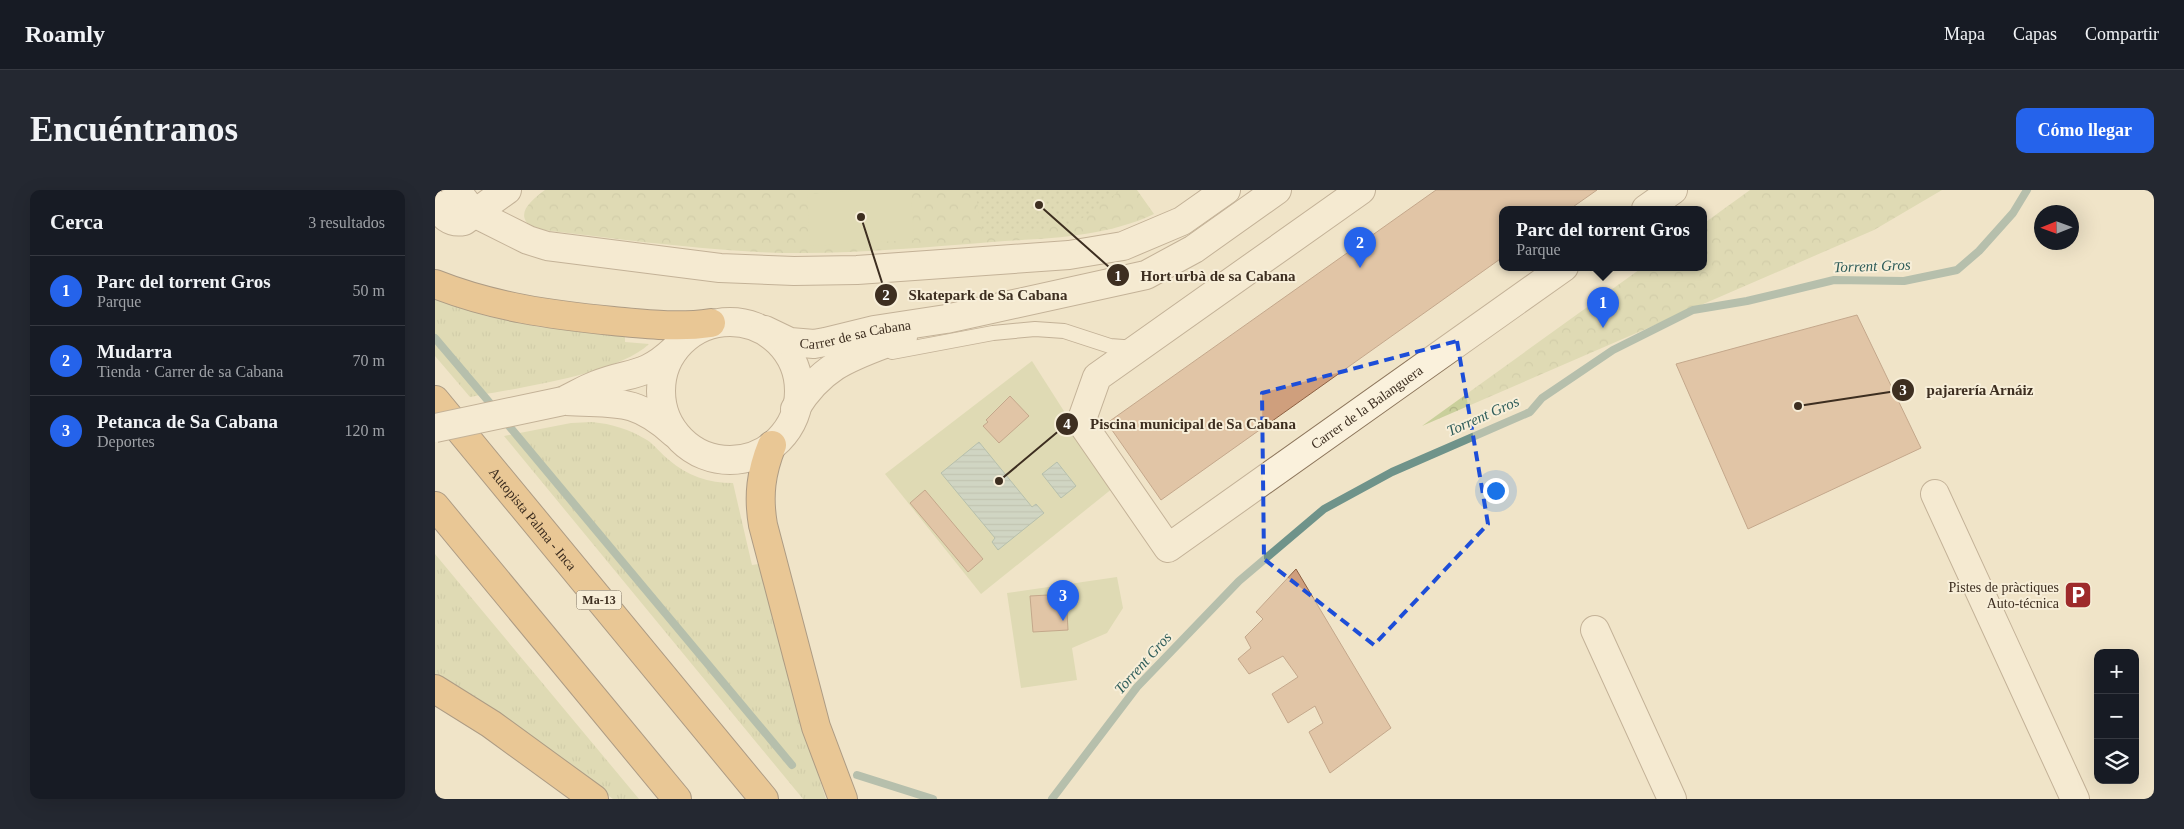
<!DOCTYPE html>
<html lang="es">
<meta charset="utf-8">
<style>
:root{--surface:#171b24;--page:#242831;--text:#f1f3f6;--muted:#9ea1a6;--line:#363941;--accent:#2563eb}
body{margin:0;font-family:Georgia,serif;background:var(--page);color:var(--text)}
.controls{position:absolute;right:15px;bottom:15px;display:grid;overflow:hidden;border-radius:10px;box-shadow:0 5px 20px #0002}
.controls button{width:45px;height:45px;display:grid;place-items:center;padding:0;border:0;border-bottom:1px solid var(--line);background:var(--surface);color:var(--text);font:25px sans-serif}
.compass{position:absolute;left:1599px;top:15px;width:45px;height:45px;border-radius:50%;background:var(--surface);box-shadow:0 5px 20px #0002;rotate:269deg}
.you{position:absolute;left:1060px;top:300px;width:18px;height:18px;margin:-12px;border:4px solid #fff;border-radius:50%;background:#1a73e8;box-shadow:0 0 0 8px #1a73e833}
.badge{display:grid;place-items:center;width:32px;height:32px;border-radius:50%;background:var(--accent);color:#fff;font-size:16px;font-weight:700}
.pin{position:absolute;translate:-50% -41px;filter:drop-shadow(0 1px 2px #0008)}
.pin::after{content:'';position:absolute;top:26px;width:18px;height:15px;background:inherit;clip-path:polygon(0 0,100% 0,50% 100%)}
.popup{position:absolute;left:1064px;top:16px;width:208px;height:65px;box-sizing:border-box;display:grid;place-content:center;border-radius:10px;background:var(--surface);filter:drop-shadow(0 1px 4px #0005);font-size:16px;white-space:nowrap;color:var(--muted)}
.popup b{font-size:19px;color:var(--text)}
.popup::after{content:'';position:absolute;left:50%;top:100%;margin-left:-10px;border:10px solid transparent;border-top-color:var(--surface)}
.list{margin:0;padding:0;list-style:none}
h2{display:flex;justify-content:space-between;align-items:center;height:65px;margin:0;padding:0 20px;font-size:21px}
h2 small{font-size:16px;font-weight:400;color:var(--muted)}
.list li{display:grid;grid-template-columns:32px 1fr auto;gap:15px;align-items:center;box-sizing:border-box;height:70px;padding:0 20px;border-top:1px solid var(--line)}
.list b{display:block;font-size:19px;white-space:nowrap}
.list p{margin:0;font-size:16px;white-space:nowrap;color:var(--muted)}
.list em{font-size:16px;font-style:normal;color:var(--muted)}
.icon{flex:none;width:28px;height:28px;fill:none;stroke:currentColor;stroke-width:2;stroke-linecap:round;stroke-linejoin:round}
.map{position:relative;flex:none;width:1719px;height:609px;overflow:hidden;border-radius:10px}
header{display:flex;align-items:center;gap:30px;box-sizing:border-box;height:70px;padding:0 25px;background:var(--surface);border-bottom:1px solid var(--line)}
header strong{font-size:24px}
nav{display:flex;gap:28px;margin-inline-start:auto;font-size:18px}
.intro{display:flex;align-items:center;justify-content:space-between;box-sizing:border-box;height:120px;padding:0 30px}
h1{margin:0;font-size:35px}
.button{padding:12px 22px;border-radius:10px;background:var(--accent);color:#fff;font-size:18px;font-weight:700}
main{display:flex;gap:30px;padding:0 30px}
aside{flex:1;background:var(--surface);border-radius:10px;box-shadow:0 5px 20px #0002}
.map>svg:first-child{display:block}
</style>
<header>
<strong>Roamly</strong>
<nav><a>Mapa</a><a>Capas</a><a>Compartir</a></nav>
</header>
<div class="intro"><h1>Encuéntranos</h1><a class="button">Cómo llegar</a></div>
<main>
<aside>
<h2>Cerca<small>3 resultados</small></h2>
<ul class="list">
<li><span class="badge">1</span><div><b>Parc del torrent Gros</b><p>Parque</p></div><em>50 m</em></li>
<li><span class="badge">2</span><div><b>Mudarra</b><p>Tienda · Carrer de sa Cabana</p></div><em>70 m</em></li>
<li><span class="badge">3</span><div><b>Petanca de Sa Cabana</b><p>Deportes</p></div><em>120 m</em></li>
</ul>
</aside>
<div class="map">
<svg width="1719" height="609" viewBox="0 0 1719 609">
<defs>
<pattern id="grass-tufts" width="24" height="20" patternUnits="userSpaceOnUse" patternTransform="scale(1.25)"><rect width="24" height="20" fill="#c9cf9b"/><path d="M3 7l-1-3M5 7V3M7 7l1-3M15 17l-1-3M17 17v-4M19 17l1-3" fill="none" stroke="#aeb285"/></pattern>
<pattern id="park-crowns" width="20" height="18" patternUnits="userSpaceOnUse" patternTransform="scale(1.25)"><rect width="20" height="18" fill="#c9cf9b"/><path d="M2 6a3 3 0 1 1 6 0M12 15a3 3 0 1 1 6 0" fill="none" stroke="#aeb285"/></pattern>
<pattern id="garden-dots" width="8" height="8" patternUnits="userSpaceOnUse" patternTransform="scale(1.25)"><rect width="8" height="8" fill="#c9cf9b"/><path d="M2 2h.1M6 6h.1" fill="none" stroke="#aeb285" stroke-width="1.8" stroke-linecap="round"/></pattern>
<pattern id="water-rules" width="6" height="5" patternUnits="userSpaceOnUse" patternTransform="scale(1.25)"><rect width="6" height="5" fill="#a9c4bc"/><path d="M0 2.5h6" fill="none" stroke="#8ba098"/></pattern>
</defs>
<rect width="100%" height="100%" fill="#f0e4c8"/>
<g fill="url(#grass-tufts)">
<path d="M 0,109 L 51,126 L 104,137 L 190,146 L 190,152 L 214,154 C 181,185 81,198 35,207 L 0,166 Z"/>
<path d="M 157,232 C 177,234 194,239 212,250 C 220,255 226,264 234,270 C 252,286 274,293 298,293 L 317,375 L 324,374 L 362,519 L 391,609 L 368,609 L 69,246 L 136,233 Z"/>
<polygon points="0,364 204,609 178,609 127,570 0,484"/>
</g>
<g fill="url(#park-crowns)">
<path d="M 110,0 L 702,0 L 719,24 C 668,48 612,48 557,52 C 479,58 401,66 323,62 C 249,58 175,48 101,39 C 76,27 96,10 110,0 Z"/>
<polygon points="1315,0 1507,0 1439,40 987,236 1208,77 1268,77 1268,34"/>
</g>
<polygon fill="url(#garden-dots)" points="540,0 686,0 631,40 623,30 607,41 548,46"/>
<g fill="#c9cf9b">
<polygon points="435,0 476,0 479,50 375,56 372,4"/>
<polygon points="597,171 678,298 546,404 450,284"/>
<polygon points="682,387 688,418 672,443 637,458 642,490 586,498 572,403"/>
</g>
<g fill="url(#water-rules)" stroke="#6f938a">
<polygon points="544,252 597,317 601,314 609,323 563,360 557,352 560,348 506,283"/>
<polygon points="622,272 641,296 626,308 607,284"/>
</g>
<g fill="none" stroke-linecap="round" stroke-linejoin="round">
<g stroke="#6f938a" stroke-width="8">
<polyline points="0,148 60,219"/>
<polyline points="69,230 357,575"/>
<polyline points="422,585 498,609"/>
<polyline points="617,609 702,497 804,391 889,319 957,282 1095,222 1107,208 1178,160 1258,120 1312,111 1399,90 1469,91 1522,80 1544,61 1578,23 1592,0"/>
</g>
</g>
<g fill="#cf9f7d" stroke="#8d5f41">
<polygon points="1001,0 1162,0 1135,19 1068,19 1068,67 726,310 672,233"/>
<polygon points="1422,125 1486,258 1313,339 1241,174"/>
<polygon points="575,206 594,226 564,253 548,236 553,232 551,230"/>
<polygon points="490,300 548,369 533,382 475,313"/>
<polygon points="861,379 956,538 895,583 874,542 888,533 880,516 853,533 837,504 863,487 848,466 814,484 803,469 816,458 810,447 828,429 821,422"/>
<polygon points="631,404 633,440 598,442 595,406"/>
</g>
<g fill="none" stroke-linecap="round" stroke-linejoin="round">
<g stroke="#8d765c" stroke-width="16">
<polyline id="service" points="457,162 558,143 600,139 629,141 675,156 701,158"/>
</g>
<g stroke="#8d765c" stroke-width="30">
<g id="minor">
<polyline points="21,0 39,23 93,50 112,56 285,78 359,81 422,80 634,65 688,56 747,31 791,0"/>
<path id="s1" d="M 926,0 L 662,187 L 646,232 L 733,358 L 1129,77"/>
<path d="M 0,14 C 8,25 14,34 29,31 L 72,0"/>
<polyline points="1211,19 1238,0"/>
<circle cx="295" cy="201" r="69"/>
<path id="s2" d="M 330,140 L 355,152 L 379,154 L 390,152 L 439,140 L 511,129 L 711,85 L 759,59 L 842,0"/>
<path d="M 128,211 C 139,206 150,199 161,195 C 195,181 208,189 239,160"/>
<path d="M 131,211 C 181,214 199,207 239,243"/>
<path d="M 360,219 C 389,172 419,166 468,147"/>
<polyline points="1500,304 1640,609"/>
<polyline points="1160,440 1237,609"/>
</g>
</g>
<g stroke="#5b4430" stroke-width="30">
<g id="motorway">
<path d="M 0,94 C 58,117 117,125 178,131 C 211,134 243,138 276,133"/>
<path id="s3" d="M 0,210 L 329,609"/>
<path d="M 337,255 C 326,282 323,306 328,335 L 381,537 L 408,609"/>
<polyline points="0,316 242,609"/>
<polyline points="0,499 56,534 159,609"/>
</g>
</g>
<use href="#service" stroke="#faf1dc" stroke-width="14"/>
<use href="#minor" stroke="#faf1dc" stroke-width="28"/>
<use href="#motorway" stroke="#e0a458" stroke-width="28"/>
<g stroke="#8d765c" stroke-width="30" stroke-linecap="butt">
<polyline id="minor-bridge" points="0,238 128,211"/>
</g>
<use href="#minor-bridge" stroke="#faf1dc" stroke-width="28"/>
</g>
<path d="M0 0H1719V609H0ZM 1022,151 L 1053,334 L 939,455 L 829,369 L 827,203 Z" fill="#f0e4c8" fill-opacity=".55" fill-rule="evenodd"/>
<path fill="none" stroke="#1d4ed8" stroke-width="4" stroke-dasharray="10 6" stroke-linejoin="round" d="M 1022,151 L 1053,334 L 939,455 L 829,369 L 827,203 Z"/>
<defs>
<g id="parking-square" transform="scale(1.4375)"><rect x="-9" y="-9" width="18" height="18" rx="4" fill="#9e2a2b" stroke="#f7eed8"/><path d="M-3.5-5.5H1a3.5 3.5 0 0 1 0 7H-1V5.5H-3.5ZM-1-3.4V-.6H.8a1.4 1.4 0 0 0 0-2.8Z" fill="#fff"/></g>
</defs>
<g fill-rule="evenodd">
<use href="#parking-square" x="1643" y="405"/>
</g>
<g text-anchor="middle" stroke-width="4" stroke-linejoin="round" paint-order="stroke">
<rect fill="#f7eed8" stroke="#756857" stroke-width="1" x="141.5" y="400.5" width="45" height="19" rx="4"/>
<g font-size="12" font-weight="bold" fill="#3d2e20">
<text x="164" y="414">Ma-13</text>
</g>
<g font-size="14" fill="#3d2e20" stroke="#f7eed8">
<text dy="5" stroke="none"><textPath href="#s2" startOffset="94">Carrer de sa Cabana</textPath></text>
<text dy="5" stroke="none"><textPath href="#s1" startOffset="768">Carrer de la Balanguera</textPath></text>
<text dy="5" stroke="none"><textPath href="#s3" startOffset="154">Autopista Palma - Inca</textPath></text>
</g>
<g font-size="14" fill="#3d2e20" stroke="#f7eed8" text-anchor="end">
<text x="1624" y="402">Pistes de pràctiques<tspan x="1624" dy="16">Auto-técnica</tspan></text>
</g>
<g font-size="15" font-style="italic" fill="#2f5d5a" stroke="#f7eed8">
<text transform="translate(1437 76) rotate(-2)" y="5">Torrent Gros</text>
<text transform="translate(1048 226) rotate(-24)" y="5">Torrent Gros</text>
<text transform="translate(708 473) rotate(-48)" y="5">Torrent Gros</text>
</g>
</g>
<path fill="none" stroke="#3d2e20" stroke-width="2" d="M604 15L683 85M426 27L451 105M1363 216L1468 200M564 291L632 234"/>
<g fill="#3d2e20" stroke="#f7eed8" stroke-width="2">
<circle cx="604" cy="15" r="5"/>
<circle cx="426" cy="27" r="5"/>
<circle cx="1363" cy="216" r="5"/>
<circle cx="564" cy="291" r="5"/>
<circle cx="683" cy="85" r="12"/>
<circle cx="451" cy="105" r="12"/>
<circle cx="1468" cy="200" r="12"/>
<circle cx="632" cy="234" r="12"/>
</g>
<g font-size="15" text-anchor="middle" font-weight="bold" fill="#fff">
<text x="683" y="91">1</text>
<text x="451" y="110">2</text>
<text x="1468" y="205">3</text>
<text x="632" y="239">4</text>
</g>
<g font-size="15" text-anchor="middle" font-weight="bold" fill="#3d2e20" stroke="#f7eed8" stroke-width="4" stroke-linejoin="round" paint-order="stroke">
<text x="783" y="91">Hort urbà de sa Cabana</text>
<text x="553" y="110">Skatepark de Sa Cabana</text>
<text x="1545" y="205">pajarería Arnáiz</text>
<text x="758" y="239">Piscina municipal de Sa Cabana</text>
</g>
</svg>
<div class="controls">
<button>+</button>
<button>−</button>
<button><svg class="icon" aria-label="layers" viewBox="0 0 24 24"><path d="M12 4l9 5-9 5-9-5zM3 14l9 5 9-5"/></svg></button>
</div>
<svg class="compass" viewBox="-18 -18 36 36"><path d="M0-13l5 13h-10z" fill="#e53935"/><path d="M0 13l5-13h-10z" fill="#9ea1a6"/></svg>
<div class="you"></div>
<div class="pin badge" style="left:1168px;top:138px">1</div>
<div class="popup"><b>Parc del torrent Gros</b>Parque</div>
<div class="pin badge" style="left:925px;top:78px">2</div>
<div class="pin badge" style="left:628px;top:431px">3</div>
</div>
</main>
